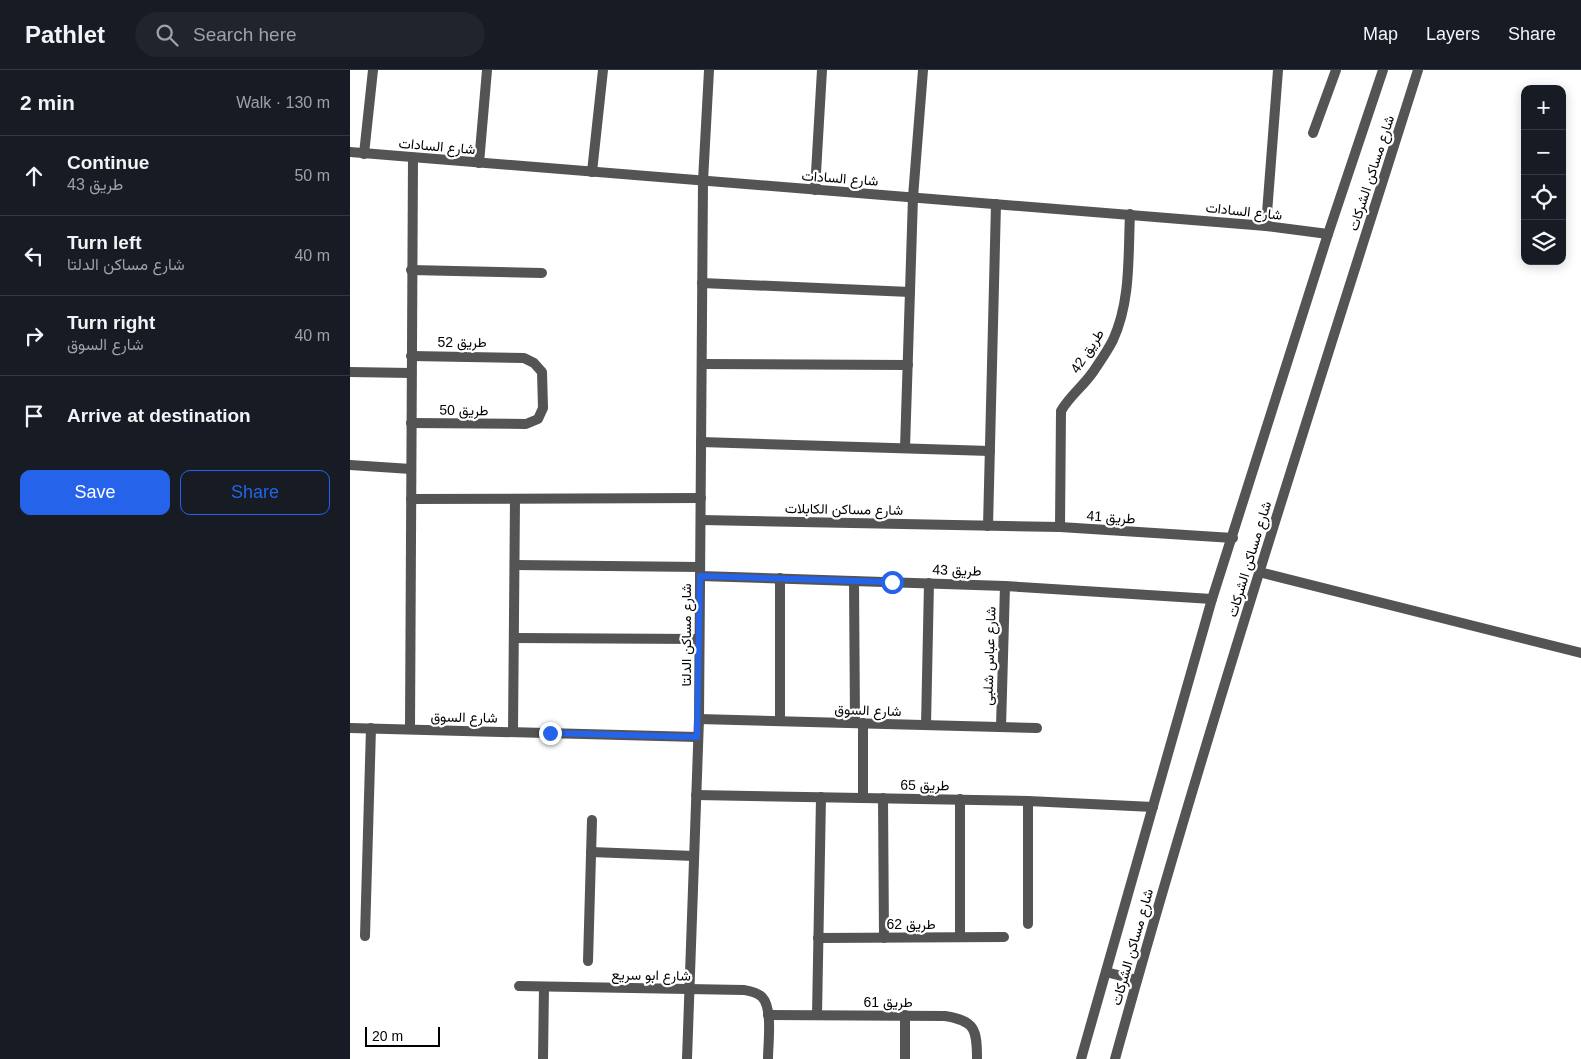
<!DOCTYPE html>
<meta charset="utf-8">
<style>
:root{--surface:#171b24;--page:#20242c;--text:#f1f3f6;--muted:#9ea1a6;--line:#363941;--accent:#2563eb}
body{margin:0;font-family:Arial,Vazirmatn,sans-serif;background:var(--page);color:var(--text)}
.controls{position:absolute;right:15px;top:15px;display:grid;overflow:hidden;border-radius:10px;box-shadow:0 2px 12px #0003}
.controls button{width:45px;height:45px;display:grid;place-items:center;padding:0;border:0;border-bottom:1px solid var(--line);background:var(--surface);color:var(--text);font:25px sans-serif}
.scale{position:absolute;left:15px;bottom:12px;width:75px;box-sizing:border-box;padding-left:5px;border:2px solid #000;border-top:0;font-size:14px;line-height:18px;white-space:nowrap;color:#000;-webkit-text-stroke:4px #fff;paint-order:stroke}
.stop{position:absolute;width:15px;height:15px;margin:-11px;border:4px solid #2563eb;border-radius:50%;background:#fff}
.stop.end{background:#2563eb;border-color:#fff;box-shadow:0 1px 5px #0008}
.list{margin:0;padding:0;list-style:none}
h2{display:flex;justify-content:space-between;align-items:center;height:65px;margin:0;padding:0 20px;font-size:21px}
h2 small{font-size:16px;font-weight:400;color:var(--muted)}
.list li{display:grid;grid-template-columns:32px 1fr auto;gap:15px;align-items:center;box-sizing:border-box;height:80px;padding:0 20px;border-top:1px solid var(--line)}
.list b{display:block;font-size:19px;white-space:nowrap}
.list p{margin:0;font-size:16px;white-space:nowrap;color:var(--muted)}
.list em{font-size:16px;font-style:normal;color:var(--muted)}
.actions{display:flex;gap:10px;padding:15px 20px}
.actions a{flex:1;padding:11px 0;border:1px solid var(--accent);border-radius:10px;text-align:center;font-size:18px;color:var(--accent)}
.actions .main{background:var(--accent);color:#fff}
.icon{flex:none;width:28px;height:28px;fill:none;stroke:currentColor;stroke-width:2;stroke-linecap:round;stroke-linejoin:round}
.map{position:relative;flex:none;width:1231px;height:989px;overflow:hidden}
header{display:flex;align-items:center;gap:30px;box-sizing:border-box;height:70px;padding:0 25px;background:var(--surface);border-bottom:1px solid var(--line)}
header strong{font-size:24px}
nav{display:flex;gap:28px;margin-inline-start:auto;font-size:18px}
.search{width:350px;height:45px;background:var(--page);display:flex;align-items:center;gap:12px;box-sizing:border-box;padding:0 18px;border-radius:28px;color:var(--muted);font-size:19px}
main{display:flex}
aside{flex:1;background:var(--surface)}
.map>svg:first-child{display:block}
</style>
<header>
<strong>Pathlet</strong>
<div class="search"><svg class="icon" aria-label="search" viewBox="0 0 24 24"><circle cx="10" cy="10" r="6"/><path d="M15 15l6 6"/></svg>Search here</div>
<nav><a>Map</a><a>Layers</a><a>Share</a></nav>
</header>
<main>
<aside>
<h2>2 min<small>Walk · 130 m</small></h2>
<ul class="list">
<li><svg class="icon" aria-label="ahead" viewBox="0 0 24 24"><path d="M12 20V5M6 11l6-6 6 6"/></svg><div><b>Continue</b><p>طريق 43</p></div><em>50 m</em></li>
<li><svg class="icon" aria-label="left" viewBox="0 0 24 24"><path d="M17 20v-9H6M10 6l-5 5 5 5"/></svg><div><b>Turn left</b><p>شارع مساكن الدلتا</p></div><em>40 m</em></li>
<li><svg class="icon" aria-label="right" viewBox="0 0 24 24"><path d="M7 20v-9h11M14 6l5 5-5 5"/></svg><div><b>Turn right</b><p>شارع السوق</p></div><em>40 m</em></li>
<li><svg class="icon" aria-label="arrive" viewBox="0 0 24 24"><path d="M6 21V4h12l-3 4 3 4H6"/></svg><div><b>Arrive at destination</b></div></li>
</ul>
<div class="actions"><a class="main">Save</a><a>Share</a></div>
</aside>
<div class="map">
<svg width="1231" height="989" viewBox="0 0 1231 989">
<rect width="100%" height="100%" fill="#fff"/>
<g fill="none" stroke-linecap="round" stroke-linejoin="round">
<g stroke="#545454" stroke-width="10">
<polyline points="963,63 986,0"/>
<polyline points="916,156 928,0"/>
<polyline points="0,395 61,399"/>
<polyline points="909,502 1231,583"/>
<polyline points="241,782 344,786"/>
<polyline points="15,866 21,658"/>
<polyline points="238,891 242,750"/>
</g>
<g stroke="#545454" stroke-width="10">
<polyline points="0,82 916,156 978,164"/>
<polyline points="14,84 23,0"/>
<polyline points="129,93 137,0"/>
<polyline points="242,102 253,0"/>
<polyline points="465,120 472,0"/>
<polyline points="61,200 192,203"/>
<polyline points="352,213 560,222"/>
<polyline points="61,286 174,288 184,293 192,302 193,338 188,349 176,354 61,353"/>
<polyline points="352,294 558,295"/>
<polyline points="0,302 61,303"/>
<polyline points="351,372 640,381"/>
<polyline points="555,378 563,127 573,0"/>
<polyline points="61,429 351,428"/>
<polyline points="351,450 710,457 883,468"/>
<polyline points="638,456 646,134"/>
<path d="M 710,457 L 711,341 C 720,325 735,315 745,299 C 751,290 758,280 763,270 C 781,231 778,186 780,144"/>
<polyline points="165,495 350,497"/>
<polyline points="350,506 655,516 862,529"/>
<polyline points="430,508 430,651"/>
<polyline points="504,511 505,653"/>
<polyline points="164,568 349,569"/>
<polyline points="349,649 687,658"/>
<polyline points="576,655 579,513"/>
<polyline points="651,657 655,516"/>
<polyline points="0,658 347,667"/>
<polyline points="60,659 63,88"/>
<polyline points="163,662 165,429"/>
<polyline points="346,725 678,731 803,737"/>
<polyline points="513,727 513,653"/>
<polyline points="533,728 534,868"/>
<polyline points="610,729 610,867"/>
<polyline points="678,731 678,854"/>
<polyline points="468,868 654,867"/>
<path d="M 169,916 L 394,920 C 400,921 407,922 412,927 C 423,938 418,973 418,989"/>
<path d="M 418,945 L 595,946 C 625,951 627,959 627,989"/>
<polyline points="467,945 471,727"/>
<polyline points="193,989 194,917"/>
<polyline points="337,989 349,649 353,111 359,0"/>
<polyline points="555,989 555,945"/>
</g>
<g stroke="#545454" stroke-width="10">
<polyline points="756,902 787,910"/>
<polyline points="731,989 862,529 978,164 1033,0"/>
<path d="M 765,989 C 857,657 964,329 1068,0"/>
</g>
</g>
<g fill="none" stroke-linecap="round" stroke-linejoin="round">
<polyline stroke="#2563eb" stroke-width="6" points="200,663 347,667 350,506 542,512"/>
</g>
<g text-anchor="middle" stroke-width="4.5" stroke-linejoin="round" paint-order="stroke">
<g font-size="14" fill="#000" stroke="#fff">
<text transform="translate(87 76) rotate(5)" y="5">شارع السادات</text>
<text transform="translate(1021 103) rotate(-72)" y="5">شارع مساكن الشركات</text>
<text transform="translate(490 108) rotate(4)" y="5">شارع السادات</text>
<text transform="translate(894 141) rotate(6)" y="5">شارع السادات</text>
<text x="112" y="277">طريق 52</text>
<text transform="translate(737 281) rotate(-57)" y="5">طريق 42</text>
<text transform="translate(114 340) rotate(1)" y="5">طريق 50</text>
<text transform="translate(494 439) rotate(1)" y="5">شارع مساكن الكابلات</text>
<text transform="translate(761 447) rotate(4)" y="5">طريق 41</text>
<text transform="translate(899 489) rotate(-73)" y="5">شارع مساكن الشركات</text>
<text transform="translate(607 500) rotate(2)" y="5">طريق 43</text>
<text transform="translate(336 565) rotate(-90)" y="5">شارع مساكن الدلتا</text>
<text transform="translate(639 586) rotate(-88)" y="5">شارع عباس شلبى</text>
<text transform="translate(518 640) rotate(2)" y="5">شارع السوق</text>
<text transform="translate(114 647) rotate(1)" y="5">شارع السوق</text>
<text transform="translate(575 715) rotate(1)" y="5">طريق 65</text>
<text x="561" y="859">طريق 62</text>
<text transform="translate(782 877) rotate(-74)" y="5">شارع مساكن الشركات</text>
<text transform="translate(301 905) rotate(1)" y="5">شارع ابو سريع</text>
<text x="538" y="937">طريق 61</text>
</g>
</g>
</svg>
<div class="controls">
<button>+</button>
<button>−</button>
<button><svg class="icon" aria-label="locate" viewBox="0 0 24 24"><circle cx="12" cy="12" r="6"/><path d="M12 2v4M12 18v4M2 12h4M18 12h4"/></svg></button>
<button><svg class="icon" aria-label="layers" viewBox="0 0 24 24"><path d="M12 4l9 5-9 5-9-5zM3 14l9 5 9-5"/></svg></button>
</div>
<div class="scale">20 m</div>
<div class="stop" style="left:542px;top:512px"></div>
<div class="stop end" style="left:200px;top:663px"></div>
</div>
</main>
